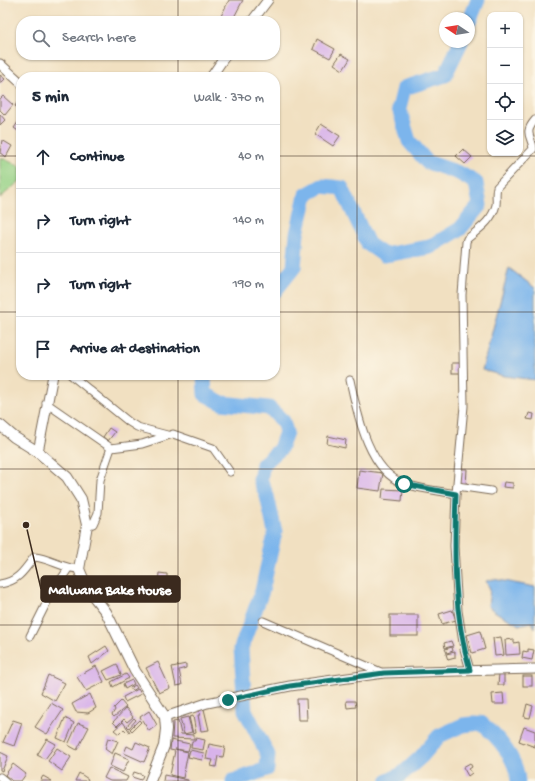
<!DOCTYPE html>
<meta charset="utf-8">
<style>
:root{--surface:#fff;--page:#f6f6f7;--text:#1f2937;--muted:#747a83;--line:#e0e1e3}
body{margin:0;font-family:"Gochi Hand",sans-serif;background:var(--page);color:var(--text)}
.controls{position:absolute;right:12px;top:12px;display:grid;overflow:hidden;border-radius:8px;box-shadow:0 1px 3px #0004}
.controls button{width:36px;height:36px;display:grid;place-items:center;padding:0;border:0;border-bottom:1px solid var(--line);background:var(--surface);color:var(--text);font:20px sans-serif}
.compass{position:absolute;left:439px;top:12px;width:36px;height:36px;border-radius:50%;background:var(--surface);box-shadow:0 1px 3px #0004;rotate:282deg}
.stop{position:absolute;width:12px;height:12px;margin:-9px;border:3px solid #0f766e;border-radius:50%;background:#fff}
.stop.end{background:#0f766e;border-color:#fff;box-shadow:0 1px 4px #0008}
.list{margin:0;padding:0;list-style:none}
h2{display:flex;justify-content:space-between;align-items:center;height:52px;margin:0;padding:0 16px;font-size:17px}
h2 small{font-size:13px;font-weight:400;color:var(--muted)}
.list li{display:grid;grid-template-columns:26px 1fr auto;gap:12px;align-items:center;box-sizing:border-box;height:64px;padding:0 16px;border-top:1px solid var(--line)}
.list b{display:block;font-size:15px;white-space:nowrap}
.list em{font-size:13px;font-style:normal;color:var(--muted)}
.icon{flex:none;width:22px;height:22px;fill:none;stroke:currentColor;stroke-width:2;stroke-linecap:round;stroke-linejoin:round}
.map{position:relative;flex:none;width:535px;height:781px;overflow:hidden}
.search{position:absolute;background:var(--surface);box-shadow:0 1px 3px #0004;left:16px;top:16px;width:264px;height:44px;display:flex;align-items:center;gap:10px;box-sizing:border-box;padding:0 14px;border-radius:16px;color:var(--muted);font-size:15px}
.panel{position:absolute;background:var(--surface);box-shadow:0 1px 3px #0004;left:16px;top:72px;width:264px;height:308px;border-radius:16px}
.map>svg:first-child{display:block}
</style>
<div class="map">
<svg width="535" height="781" viewBox="0 0 535 781">
<rect width="100%" height="100%" fill="#fcf5e5"/>
<filter id="ink" filterUnits="userSpaceOnUse"><feTurbulence type="fractalNoise" baseFrequency=".025" numOctaves="2"/><feDisplacementMap in="SourceGraphic" scale="8" xChannelSelector="R" yChannelSelector="G"/><feConvolveMatrix kernelMatrix="1 2 1 2 8 2 1 2 1" color-interpolation-filters="sRGB"/></filter>
<filter id="wash" filterUnits="userSpaceOnUse"><feTurbulence type="fractalNoise" baseFrequency=".012" numOctaves="4" result="noise"/><feDisplacementMap in="SourceGraphic" scale="16" xChannelSelector="R" yChannelSelector="G"/><feGaussianBlur stdDeviation="0.9" result="paint"/><feColorMatrix in="noise" values="0 0 0 0 0 0 0 0 0 0 0 0 0 0 0 0 0 1.4 0 .05"/><feComposite in="paint" operator="in"/></filter>
<g filter="url(#wash)">
<rect width="100%" height="100%" fill="#f1e0c1"/>
<polygon fill="#94d185" stroke="#687e52" points="0,157 21,167 21,180 0,198"/>
<g fill="#7cb5ec" stroke="#5c7085">
<polygon points="509,268 535,288 535,380 504,376 482,370"/>
<path d="M 493,579 L 535,587 L 535,628 L 532,622 L 519,625 C 511,620 493,612 488,606 L 490,589 L 486,581 Z"/>
</g>
<g fill="none" stroke-linecap="round" stroke-linejoin="round">
<g stroke="#7cb5ec" stroke-width="15">
<polyline points="469,22 478,0"/>
<polyline points="275,291 294,267 297,234 306,195 322,186 342,188 368,244 384,255 430,247 460,229 480,205 476,183 459,173 427,162 409,141 399,108 404,88 445,75 461,42"/>
<polyline points="206,375 204,377 205,394 222,403 269,408 283,421 286,432 280,449 263,464 260,480 267,496 275,532 262,591 241,648 245,710 268,755 267,769 233,781"/>
<path d="M 388,781 L 402,774 L 421,757 L 439,736 L 463,725 L 481,723 C 498,737 517,759 518,781"/>
</g>
</g>
<g id="blocks">
<g fill="#d7b1ea">
<polygon points="229,0 243,0 232,21 221,16"/>
<polygon points="317,39 335,49 330,58 313,49"/>
<polygon points="341,54 350,59 343,70 334,64"/>
<polygon points="0,75 5,79 0,84"/>
<polygon points="3,96 13,105 5,115 0,110 0,99"/>
<polygon points="21,97 21,110 15,106"/>
<polygon points="0,114 5,120 0,125"/>
<polygon points="21,118 21,133 14,128"/>
<polygon points="321,124 340,136 333,146 315,134"/>
<polygon points="2,140 12,146 6,157 0,153"/>
<polygon points="463,149 472,157 465,164 456,156"/>
<rect x="452" y="363" width="9" height="10"/>
<polygon points="529,413 534,414 533,420 527,419"/>
<polygon points="109,428 115,432 108,441 103,437"/>
<polygon points="328,436 346,440 345,448 327,444"/>
<polygon points="461,469 467,469 466,485 460,484"/>
<polygon points="359,470 383,473 380,491 357,488"/>
<polygon points="504,482 513,483 513,488 503,487"/>
<polygon points="383,489 403,490 402,501 382,499"/>
<polygon points="159,573 167,574 167,584 158,583"/>
<polygon points="452,610 456,620 442,624 439,614"/>
<rect x="390" y="615" width="28" height="21"/>
<polygon points="480,631 485,649 472,653 467,635"/>
<polygon points="501,637 504,655 495,656 493,638"/>
<polygon points="514,639 514,643 519,642 520,654 506,655 505,640"/>
<polygon points="451,641 453,646 445,648 444,643"/>
<polygon points="106,646 109,651 92,664 89,657"/>
<polygon points="452,647 453,651 447,653 445,649"/>
<polygon points="528,649 534,650 532,660 522,658 523,651 528,652"/>
<polygon points="455,652 455,658 448,660 446,654"/>
<polygon points="158,662 170,688 159,693 146,668"/>
<polygon points="117,664 121,675 108,680 103,671"/>
<polygon points="186,664 186,668 179,670 182,685 176,686 172,667"/>
<polygon points="96,666 104,682 86,691 77,677"/>
<polygon points="126,674 129,678 113,687 111,682"/>
<polygon points="499,674 504,674 504,685 498,685"/>
<polygon points="48,675 65,683 55,701 41,693"/>
<rect x="523" y="676" width="9" height="10"/>
<polygon points="132,680 134,684 125,689 123,684"/>
<polygon points="135,685 137,688 132,691 130,688"/>
<polygon points="138,689 141,694 125,702 123,697"/>
<polygon points="503,693 504,704 493,704 492,694"/>
<polygon points="90,694 96,708 88,713 76,712 72,704"/>
<polygon points="297,699 306,699 307,720 298,720"/>
<polygon points="121,701 126,707 114,717 112,715 115,710 114,708"/>
<polygon points="346,701 355,701 356,707 347,708"/>
<polygon points="51,703 63,710 47,734 35,727"/>
<polygon points="527,704 533,706 530,718 524,717"/>
<polygon points="126,708 133,717 127,722 124,719 117,726 113,722"/>
<polygon points="204,709 209,730 201,731 198,715 200,715 199,710"/>
<polygon points="149,711 157,725 149,731 140,717"/>
<polygon points="193,716 196,733 193,734 189,717"/>
<polygon points="188,717 192,732 184,734 180,719"/>
<polygon points="65,718 74,723 66,742 57,738"/>
<polygon points="134,718 136,720 129,728 127,726"/>
<polygon points="13,720 22,723 14,746 3,742"/>
<polygon points="139,720 141,722 132,731 130,729"/>
<polygon points="178,721 181,734 194,735 194,739 172,738 173,722"/>
<polygon points="123,722 130,732 128,733 124,729 119,734 114,730"/>
<polygon points="78,723 89,727 77,750 68,745"/>
<polygon points="524,727 535,731 535,747 519,741"/>
<polygon points="108,738 118,741 112,754 105,749"/>
<polygon points="196,738 205,740 203,750 191,748 192,741 195,741"/>
<polygon points="47,739 56,744 45,759 37,755"/>
<polygon points="171,740 190,744 188,751 175,749 188,752 183,778 170,775 175,751 170,750"/>
<polygon points="136,742 150,748 144,762 124,753 127,746 133,749"/>
<polygon points="209,744 225,747 223,757 218,756 216,767 211,766 213,760 206,759"/>
<polygon points="57,748 71,757 62,771 48,761"/>
<polygon points="190,750 204,753 202,760 188,757"/>
<polygon points="0,752 8,756 2,771 0,770"/>
<polygon points="115,753 129,759 123,772 110,766"/>
<polygon points="470,763 472,767 469,769 472,773 468,776 463,767"/>
<polygon points="13,764 26,774 21,781 12,781 5,775"/>
<polygon points="109,768 128,777 126,781 110,781 104,778"/>
<polygon points="134,772 143,775 141,780 132,777"/>
<polygon points="79,773 88,779 87,781 75,781"/>
<polygon points="164,775 188,780 188,781 163,781"/>
<polygon points="43,776 52,781 40,781"/>
</g>
</g>
</g>
<g filter="url(#ink)">
<use href="#blocks" fill-opacity="0" stroke="#7b6a57" stroke-width="1"/>
<g fill="none" stroke-linecap="round" stroke-linejoin="round">
<g stroke="#7b6a57" stroke-width="9">
<g id="minor">
<polyline points="71,375 129,422 137,427 167,435"/>
<path d="M 350,380 C 357,412 368,472 405,484 C 421,489 439,491 456,494"/>
<polyline points="46,403 111,448"/>
<polyline points="111,448 142,444 173,434 213,448 230,472"/>
<polyline points="457,486 491,491"/>
<polyline points="87,525 93,524 98,513 100,480 111,448"/>
<path d="M 0,584 C 17,582 24,571 34,557 C 50,558 63,569 79,569"/>
<polyline points="263,621 383,673"/>
<polyline points="30,636 51,594 68,569"/>
<path d="M 470,670 L 464,649 L 458,611 L 454,546 L 456,494 L 464,406 L 462,295 L 466,242 L 467,239 C 479,229 492,221 496,205 C 497,199 495,194 497,187 L 533,149 C 532,136 523,134 535,120"/>
<polyline points="0,777 5,781"/>
</g>
</g>
<g stroke="#7b6a57" stroke-width="11">
<g id="tertiary">
<polyline points="252,21 268,0"/>
<polyline points="0,64 21,83"/>
<polyline points="211,77 226,55"/>
<polyline points="38,452 53,375"/>
<polyline points="165,717 207,703 290,686 384,673 535,669"/>
</g>
</g>
<g stroke="#7b6a57" stroke-width="12">
<polyline id="secondary" points="0,425 14,437 38,452 67,477 81,499 87,525 79,569 87,588 106,612 135,671 165,717 166,729 164,746 150,781"/>
</g>
<use href="#minor" stroke="#fff" stroke-width="7"/>
<use href="#tertiary" stroke="#fff" stroke-width="9"/>
<use href="#secondary" stroke="#fff" stroke-width="10"/>
</g>
</g>
<g fill="none" stroke-linecap="round" stroke-linejoin="round" filter="url(#ink)">
<path stroke="#0f766e" stroke-width="5" d="M 228,700 L 290,686 L 384,673 L 470,670 C 453,613 454,553 456,494 L 404,484"/>
</g>
<path fill="none" stroke="#3b2a1e" stroke-width="1" stroke-opacity="0.55" d="M 178,0 L 178,21M 357,0 L 357,781M 178,55 L 178,77M 0,156 L 21,156M 275,156 L 535,156M 0,312 L 21,312M 275,312 L 535,312M 178,375 L 178,781M 0,469 L 535,469M 0,625 L 535,625"/>
<path fill="none" stroke="#3b2a1e" stroke-width="1.5" d="M26 525L41 589"/>
<circle fill="#3b2a1e" stroke="#fcf5e5" stroke-width="1.5" cx="26" cy="525" r="4"/>
<rect fill="#3b2a1e" stroke="#3b2a1e" stroke-width="1.5" x="41" y="576" width="139" height="26" rx="4"/>
<g font-size="14" text-anchor="middle" font-weight="bold" fill="#fff">
<text x="110" y="594">Malwana Bake House</text>
</g>
</svg>
<div class="controls">
<button>+</button>
<button>−</button>
<button><svg class="icon" aria-label="locate" viewBox="0 0 24 24"><circle cx="12" cy="12" r="6"/><path d="M12 2v4M12 18v4M2 12h4M18 12h4"/></svg></button>
<button><svg class="icon" aria-label="layers" viewBox="0 0 24 24"><path d="M12 4l9 5-9 5-9-5zM3 14l9 5 9-5"/></svg></button>
</div>
<svg class="compass" viewBox="-18 -18 36 36"><path d="M0-13l5 13h-10z" fill="#e53935"/><path d="M0 13l5-13h-10z" fill="#747a83"/></svg>
<div class="stop" style="left:404px;top:484px"></div>
<div class="stop end" style="left:228px;top:700px"></div>
<div class="search"><svg class="icon" aria-label="search" viewBox="0 0 24 24"><circle cx="10" cy="10" r="6"/><path d="M15 15l6 6"/></svg>Search here</div>
<section class="panel">
<h2>5 min<small>Walk · 370 m</small></h2>
<ul class="list">
<li><svg class="icon" aria-label="ahead" viewBox="0 0 24 24"><path d="M12 20V5M6 11l6-6 6 6"/></svg><div><b>Continue</b></div><em>40 m</em></li>
<li><svg class="icon" aria-label="right" viewBox="0 0 24 24"><path d="M7 20v-9h11M14 6l5 5-5 5"/></svg><div><b>Turn right</b></div><em>140 m</em></li>
<li><svg class="icon" aria-label="right" viewBox="0 0 24 24"><path d="M7 20v-9h11M14 6l5 5-5 5"/></svg><div><b>Turn right</b></div><em>190 m</em></li>
<li><svg class="icon" aria-label="arrive" viewBox="0 0 24 24"><path d="M6 21V4h12l-3 4 3 4H6"/></svg><div><b>Arrive at destination</b></div></li>
</ul>
</section>
</div>
